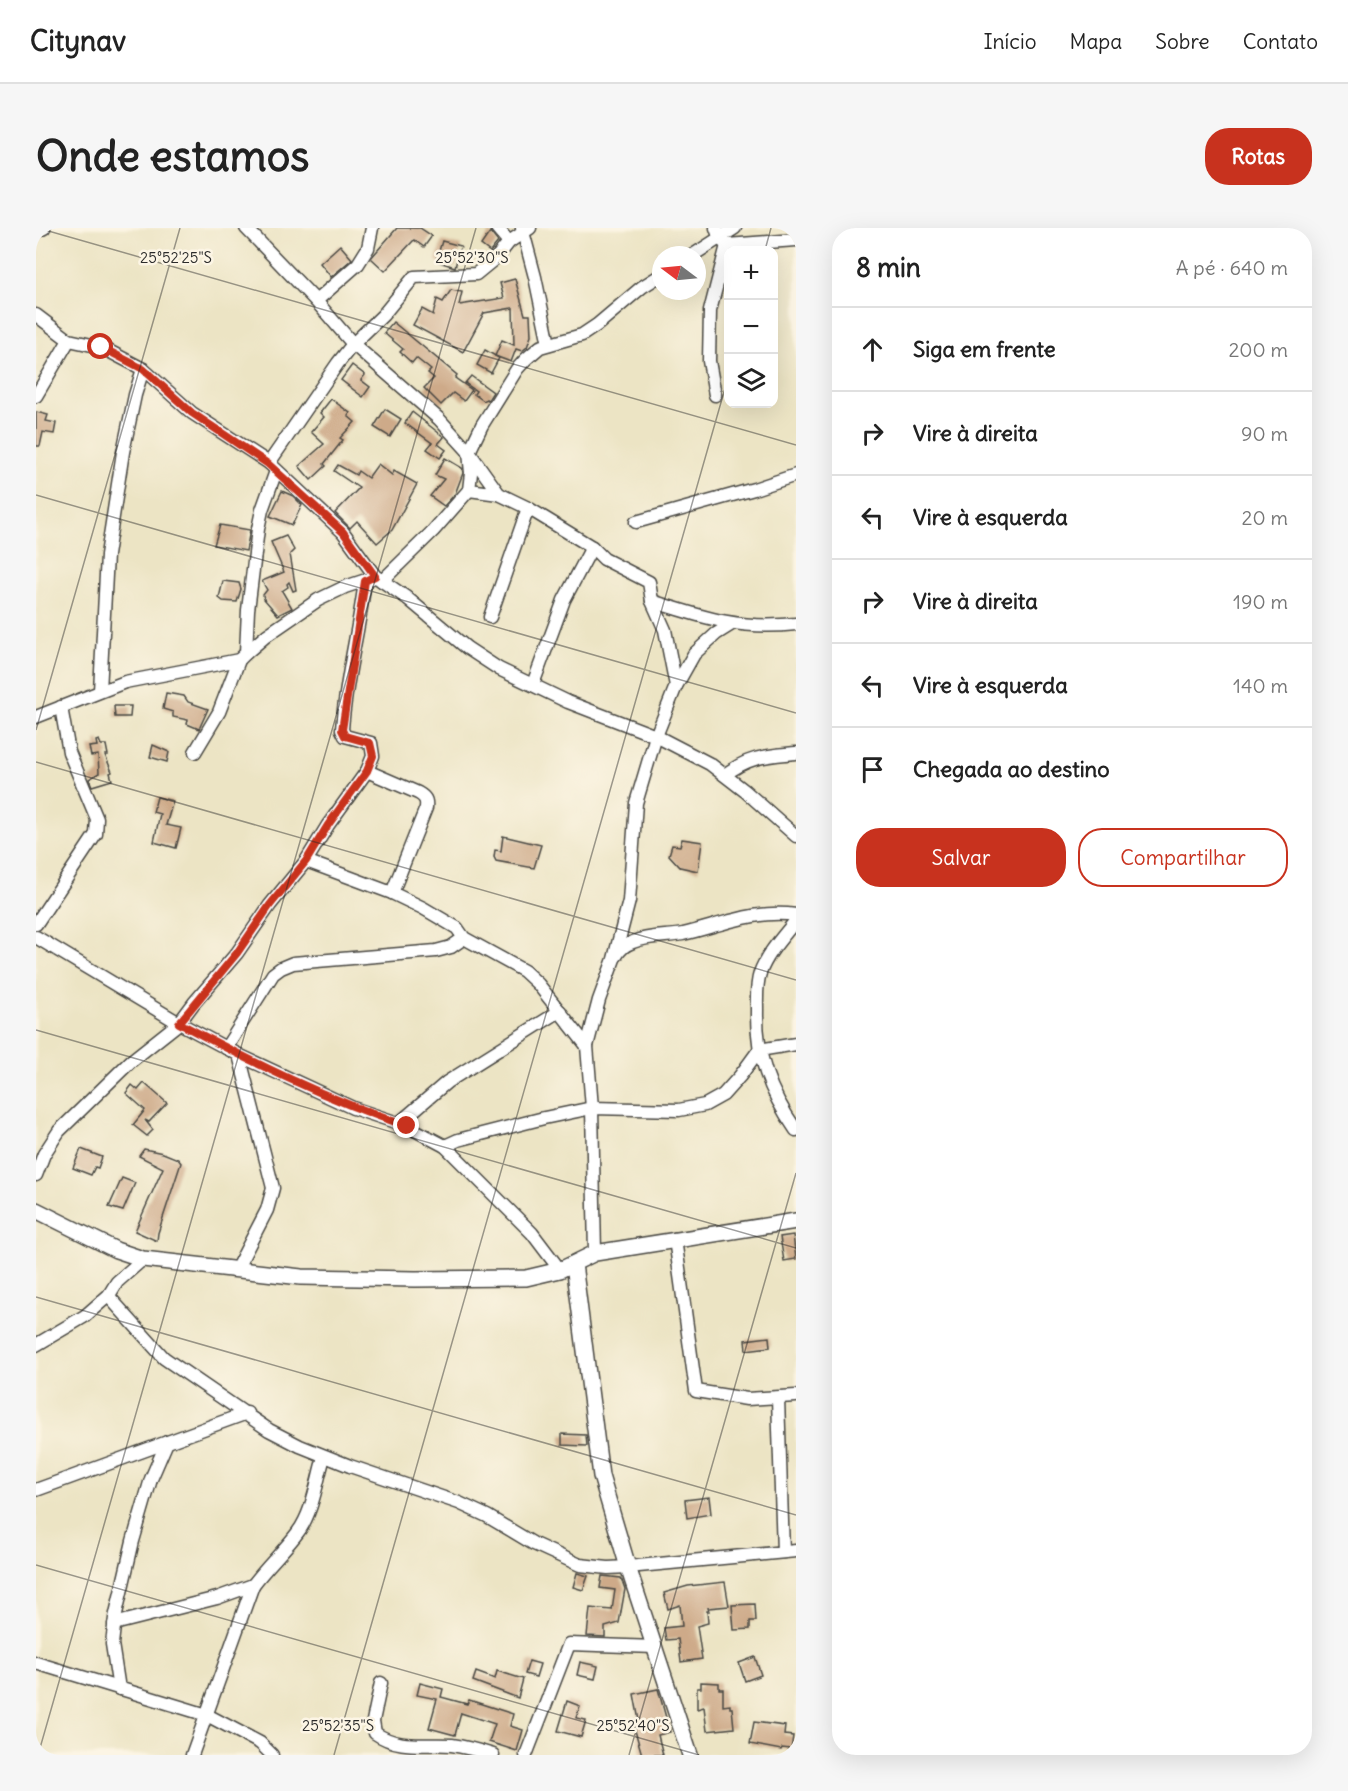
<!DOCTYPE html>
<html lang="pt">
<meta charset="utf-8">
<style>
:root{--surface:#fff;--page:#f6f6f6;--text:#222;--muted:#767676;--line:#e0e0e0;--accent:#c8321e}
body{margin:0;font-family:Delius,sans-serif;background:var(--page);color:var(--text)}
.controls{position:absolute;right:18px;top:18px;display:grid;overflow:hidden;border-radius:12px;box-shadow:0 6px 24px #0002}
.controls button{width:54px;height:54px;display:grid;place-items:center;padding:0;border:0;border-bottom:2px solid var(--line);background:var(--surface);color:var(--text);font:30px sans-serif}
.compass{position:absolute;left:616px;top:18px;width:54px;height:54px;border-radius:50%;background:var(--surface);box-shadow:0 6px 24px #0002;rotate:286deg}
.stop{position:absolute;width:18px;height:18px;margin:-14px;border:4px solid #c8321e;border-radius:50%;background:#fff}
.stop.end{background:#c8321e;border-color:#fff;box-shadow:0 2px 6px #0008}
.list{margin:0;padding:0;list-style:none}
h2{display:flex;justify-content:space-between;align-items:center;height:78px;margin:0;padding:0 24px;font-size:26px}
h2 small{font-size:20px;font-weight:400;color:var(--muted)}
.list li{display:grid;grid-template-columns:39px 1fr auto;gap:18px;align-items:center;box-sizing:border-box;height:84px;padding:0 24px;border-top:2px solid var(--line)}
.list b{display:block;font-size:22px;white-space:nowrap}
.list em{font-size:20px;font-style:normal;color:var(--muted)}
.actions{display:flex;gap:12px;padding:18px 24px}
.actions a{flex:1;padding:14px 0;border:2px solid var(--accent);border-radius:24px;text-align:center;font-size:21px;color:var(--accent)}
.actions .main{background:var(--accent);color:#fff}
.icon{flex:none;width:33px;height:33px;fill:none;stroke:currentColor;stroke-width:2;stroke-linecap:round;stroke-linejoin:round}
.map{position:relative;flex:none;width:760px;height:1527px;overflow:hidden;border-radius:24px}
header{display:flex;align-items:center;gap:36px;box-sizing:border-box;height:84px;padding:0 30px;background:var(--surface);border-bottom:2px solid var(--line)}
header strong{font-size:28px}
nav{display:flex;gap:33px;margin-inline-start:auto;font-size:21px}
.intro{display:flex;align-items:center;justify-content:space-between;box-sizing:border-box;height:144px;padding:0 36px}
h1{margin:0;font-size:42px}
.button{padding:15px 27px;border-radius:24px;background:var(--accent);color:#fff;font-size:21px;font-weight:700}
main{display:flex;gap:36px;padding:0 36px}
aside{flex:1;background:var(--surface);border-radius:24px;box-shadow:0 6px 24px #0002}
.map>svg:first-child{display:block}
</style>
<header>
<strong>Citynav</strong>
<nav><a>Início</a><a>Mapa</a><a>Sobre</a><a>Contato</a></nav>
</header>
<div class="intro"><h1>Onde estamos</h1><a class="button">Rotas</a></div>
<main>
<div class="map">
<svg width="760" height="1527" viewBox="0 0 760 1527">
<rect width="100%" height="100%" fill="#fcf5e5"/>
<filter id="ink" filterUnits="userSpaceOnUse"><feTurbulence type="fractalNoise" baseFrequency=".0167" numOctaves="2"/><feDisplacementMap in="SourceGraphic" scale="12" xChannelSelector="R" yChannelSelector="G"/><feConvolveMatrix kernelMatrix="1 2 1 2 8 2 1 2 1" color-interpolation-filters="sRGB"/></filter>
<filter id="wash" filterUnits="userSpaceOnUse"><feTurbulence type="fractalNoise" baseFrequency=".008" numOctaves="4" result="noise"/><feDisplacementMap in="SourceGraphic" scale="24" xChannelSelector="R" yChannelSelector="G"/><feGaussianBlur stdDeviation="1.35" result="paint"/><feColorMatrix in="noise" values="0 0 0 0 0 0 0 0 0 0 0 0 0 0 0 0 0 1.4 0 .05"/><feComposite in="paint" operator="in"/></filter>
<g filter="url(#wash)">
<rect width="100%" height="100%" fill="#ece4c4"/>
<g id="blocks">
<g fill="#ceaa89">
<polygon points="361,0 384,0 396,8 388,19 378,12 349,43 335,30"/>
<polygon points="454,4 462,14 454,24 445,17"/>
<polygon points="406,13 425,18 419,39 400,33"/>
<polygon points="304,17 316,31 295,49 284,35"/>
<polygon points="479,51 489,87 494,87 495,108 491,119 486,123 480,121 475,134 459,128 466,112 478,117 477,80 448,85 427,124 377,97 386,81 397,87 401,71 407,74 415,62 426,64 423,77 468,70 464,55"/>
<polygon points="357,94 421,147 419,150 436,162 428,173 417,165 405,177 388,160 398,150 392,145 395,142 380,130 376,135 364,124 367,121 348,105"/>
<polygon points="449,122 463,130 455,145 441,137"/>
<polygon points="316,137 329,147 325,152 334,159 327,169 305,152"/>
<polygon points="435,148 457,164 452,172 450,171 448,173 438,166 440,163 429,155"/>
<polygon points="295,171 314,185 312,188 319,194 304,210 307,212 288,236 290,238 275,252 263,238 288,216 275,204 288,189 284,185"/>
<polygon points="349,181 365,191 354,209 338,199"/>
<polygon points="0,184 12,187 10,193 20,195 18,206 7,204 4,218 0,218"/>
<polygon points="376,184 408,209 402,216 410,222 404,230 391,221 396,215 369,195"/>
<polygon points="409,230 426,240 427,245 419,266 408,278 394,268 408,251 399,247"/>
<polygon points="342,236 356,247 358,243 381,256 356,302 341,315 321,293 314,300 299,285 323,260 298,243 302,237 320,247 322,243 332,250"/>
<polygon points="246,263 257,268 266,277 256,297 234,288"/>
<polygon points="184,297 214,302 210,323 178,317"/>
<polygon points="250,308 258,322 254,326 260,362 257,363 253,354 251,356 252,359 246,363 256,380 242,387 228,371 227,367 231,362 226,353 248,344 235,314"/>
<polygon points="187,353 203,355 205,361 201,374 187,373 183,370"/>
<polygon points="130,465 148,468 152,474 172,481 163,501 151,496 152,492 137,489 137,484 127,481"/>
<polygon points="78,478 95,478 94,489 79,489"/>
<polygon points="63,512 65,517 70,517 72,527 69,527 76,544 74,545 76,552 56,558 53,551 63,545 62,527 55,528 53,519 61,518 60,513"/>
<polygon points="117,517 133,524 131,534 114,529"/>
<polygon points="121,569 137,573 130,597 145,600 140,620 118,614 124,586 117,584"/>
<polygon points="467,608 505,617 498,640 460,633 458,629 459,622 465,623"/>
<polygon points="646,611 666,614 662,643 644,639 633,627 636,617 644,618"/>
<polygon points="108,855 131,875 113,894 109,892 117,902 111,908 97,897 109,882 90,865 96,857 102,862"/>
<polygon points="45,921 66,929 62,940 59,939 55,947 37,940"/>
<polygon points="108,921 127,925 142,931 145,935 122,1005 121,1013 99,1003 127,940 103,928"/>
<polygon points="86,950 99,955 87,983 73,979"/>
<polygon points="757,1007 760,1031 748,1033 744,1009"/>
<polygon points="733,1109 734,1119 710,1122 709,1112"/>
<polygon points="526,1206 550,1207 551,1218 526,1217"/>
<polygon points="673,1269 675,1286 651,1290 649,1272"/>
<polygon points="541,1345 552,1348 547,1362 537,1359"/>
<polygon points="566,1348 585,1350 589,1361 583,1395 569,1399 569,1409 551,1408 554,1380 576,1382 579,1362 564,1360"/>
<polygon points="689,1354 693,1378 672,1380 673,1383 671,1383 672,1395 661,1398 666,1431 645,1434 642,1411 630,1412 628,1400 646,1398 644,1377 632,1381 628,1365 652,1358"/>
<polygon points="719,1376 720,1393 714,1393 714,1401 698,1402 696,1377"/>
<polygon points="719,1429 725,1447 709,1453 703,1435"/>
<polygon points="493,1433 504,1436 500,1449 489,1446"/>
<polygon points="544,1434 562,1438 559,1451 541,1447"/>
<polygon points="461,1443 487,1451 482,1470 437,1453 440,1444 459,1451"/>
<polygon points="665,1454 683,1455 683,1461 687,1461 687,1478 694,1477 694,1480 696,1480 698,1500 671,1503 668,1479 661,1481 661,1460 665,1460"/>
<polygon points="384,1455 407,1461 405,1469 431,1476 433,1472 477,1486 474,1498 487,1502 481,1523 453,1514 459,1496 425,1485 419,1507 393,1500 401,1471 381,1467"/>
<polygon points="622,1461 634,1504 622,1507 627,1527 606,1527 598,1499 604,1498 598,1466"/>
<polygon points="531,1473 544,1478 540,1490 550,1492 545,1509 522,1503"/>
<polygon points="718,1494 749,1498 748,1507 757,1508 755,1521 746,1520 745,1522 714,1516"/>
</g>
</g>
</g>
<g filter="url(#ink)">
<use href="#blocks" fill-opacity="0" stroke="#484742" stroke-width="1.5"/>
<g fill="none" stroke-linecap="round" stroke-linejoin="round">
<g stroke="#484742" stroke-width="15">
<g id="minor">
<polyline points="210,0 280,73 317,116 403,191 433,224 463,266"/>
<polyline points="461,0 473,14"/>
<polyline points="486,0 499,49 513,116"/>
<polyline points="680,0 684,11 691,17 760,12"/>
<polyline points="0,4 8,0"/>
<polyline points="657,27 699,0"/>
<polyline points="280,73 322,36 332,20 336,0"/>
<polyline points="0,87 33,112 65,119 107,141 156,185 233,235 307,304 339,348 371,370 431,420 463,441 532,474 620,508 674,536 709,563 760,608"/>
<polyline points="679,167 673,133 674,83 691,17"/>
<polyline points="0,168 33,112"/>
<polyline points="233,235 302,135 317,116 347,87 378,49 440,46 462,28 473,14 494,0"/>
<polyline points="433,262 463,266 492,280 556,319 568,331 613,354 616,373 629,402 640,458"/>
<polyline points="600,294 718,261 760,247"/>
<polyline points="346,353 397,303 433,262 435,245 433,224 446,197 481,141 490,131 504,119 546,107 561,97 606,59 625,47"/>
<path d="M 616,373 C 669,390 703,402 760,396"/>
<polyline points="454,389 492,280"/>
<polyline points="210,425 212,382 222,301 226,282 240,243"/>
<polyline points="497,456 528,372 556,319"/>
<polyline points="64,463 71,327 87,224 99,167 107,141"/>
<polyline points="0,489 89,454 203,432"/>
<polyline points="159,524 183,484 203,432 210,425 231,407 282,372 309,359 336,350"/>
<path d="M 331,543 L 382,565 C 389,569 391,572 390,580 L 356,665"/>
<path d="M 689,547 C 713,528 731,528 760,525"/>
<polyline points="270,633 356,665 387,680 421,700 428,710 488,743 502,756 551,818"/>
<path d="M 760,692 C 748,708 731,725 724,745 C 720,757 721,769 721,782 C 720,828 733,863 760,902"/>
<polyline points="0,696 60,606 61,591 33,524 25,479"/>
<polyline points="0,709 143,795 207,829 317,880 371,898 409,918 496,1005 524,1042"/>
<path d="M 580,728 C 585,720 589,717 597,714 C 613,707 631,709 647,706 C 685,697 721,681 760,687"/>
<polyline points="190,820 237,746 245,740 257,735 400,723 415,719 428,710"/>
<polyline points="362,896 411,854 524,783"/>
<polyline points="409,918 422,912 508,890 556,880 643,882 669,877 687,867 704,848 723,822 760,816"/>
<path d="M 0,947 L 8,926 L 23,903 L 95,833 L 143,795 L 158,775 L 201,725 L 234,677 L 270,633 L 292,597 L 331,543 L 337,528 L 335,515 L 309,508 L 306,502 C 309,452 323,403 329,353"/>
<polyline points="639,1011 660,1163 711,1171 760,1168"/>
<polyline points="559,1025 556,880 551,818 563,772 578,731 593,673 600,575 620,508 640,458 658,426 680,406 696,396"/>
<polyline points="200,1042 231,982 237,960 203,827"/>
<polyline points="73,1067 76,1072 128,1130 233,1202 264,1218 314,1238 423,1275 451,1288 498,1316 544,1337 572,1340 592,1339 760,1323"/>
<polyline points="0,1117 49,1088 73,1067 81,1054 107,1031"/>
<polyline points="742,1170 747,1324"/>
<polyline points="0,1262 211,1185"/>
<polyline points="78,1396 181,1370 217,1357"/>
<polyline points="0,1435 171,1487 224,1515 236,1527"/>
<path d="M 345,1455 L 337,1493 L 339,1505 C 363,1522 389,1515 416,1517 C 430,1519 444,1523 457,1527"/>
<polyline points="83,1461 76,1416 79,1390 97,1313 115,1251 131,1214"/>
<path d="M 156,1527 L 217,1357 C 231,1338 248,1323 262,1304 C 277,1284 281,1252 288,1229"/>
<polyline points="490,1527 533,1416 619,1419"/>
</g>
</g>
<g stroke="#484742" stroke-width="18">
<g id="tertiary">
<polyline points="0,982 80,1022 107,1031 265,1049 379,1051 490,1050 524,1042 559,1025 760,993"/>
<polyline points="538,1036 565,1248 592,1339 654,1527"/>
</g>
</g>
<use href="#minor" stroke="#fff" stroke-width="12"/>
<use href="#tertiary" stroke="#fff" stroke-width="15"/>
</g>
</g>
<g fill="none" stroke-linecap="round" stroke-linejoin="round" filter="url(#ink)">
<path stroke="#c8321e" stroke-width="8" d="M 65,119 L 107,141 L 156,185 L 232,236 L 307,304 L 339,348 L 329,353 L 306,502 L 309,508 L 334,515 L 337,528 L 331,543 L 292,597 L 270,633 L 234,677 L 201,725 L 143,795 C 216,834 292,872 371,898"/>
</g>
<path fill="none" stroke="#2b2b2b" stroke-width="1.5" stroke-opacity="0.45" d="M 2,0 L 760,217M 729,22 L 735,0M 0,267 L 760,485M 0,502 L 144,0M 0,534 L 760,752M 0,802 L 760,1020M 0,1069 L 760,1287M 0,1337 L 663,1527M 2,1527 L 440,0M 298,1527 L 692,150M 593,1527 L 760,945"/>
<g font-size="15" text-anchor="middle" fill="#2b2b2b" stroke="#fcf5e5" stroke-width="5" stroke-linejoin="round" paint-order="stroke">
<text x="140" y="35">25°52'25"S</text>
<text x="436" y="35">25°52'30"S</text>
<text x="302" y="1503">25°52'35"S</text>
<text x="597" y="1503">25°52'40"S</text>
</g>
</svg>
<div class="controls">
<button>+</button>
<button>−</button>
<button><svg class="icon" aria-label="layers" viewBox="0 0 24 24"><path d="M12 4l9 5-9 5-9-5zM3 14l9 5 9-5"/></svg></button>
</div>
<svg class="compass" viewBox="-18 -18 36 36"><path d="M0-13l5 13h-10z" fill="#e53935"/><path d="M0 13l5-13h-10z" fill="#767676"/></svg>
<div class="stop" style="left:65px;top:119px"></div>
<div class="stop end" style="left:371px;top:898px"></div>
</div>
<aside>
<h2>8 min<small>A pé · 640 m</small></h2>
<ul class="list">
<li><svg class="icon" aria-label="ahead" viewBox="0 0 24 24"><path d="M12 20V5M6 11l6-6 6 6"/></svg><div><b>Siga em frente</b></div><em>200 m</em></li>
<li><svg class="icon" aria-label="right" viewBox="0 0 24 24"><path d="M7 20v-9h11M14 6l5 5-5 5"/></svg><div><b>Vire à direita</b></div><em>90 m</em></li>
<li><svg class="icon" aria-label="left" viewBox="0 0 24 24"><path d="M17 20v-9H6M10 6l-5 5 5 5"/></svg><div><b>Vire à esquerda</b></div><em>20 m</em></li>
<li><svg class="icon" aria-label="right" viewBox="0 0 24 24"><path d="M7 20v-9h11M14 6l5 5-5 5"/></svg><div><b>Vire à direita</b></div><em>190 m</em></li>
<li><svg class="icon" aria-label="left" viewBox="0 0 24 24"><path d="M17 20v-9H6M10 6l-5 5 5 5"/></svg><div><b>Vire à esquerda</b></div><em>140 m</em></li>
<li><svg class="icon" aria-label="arrive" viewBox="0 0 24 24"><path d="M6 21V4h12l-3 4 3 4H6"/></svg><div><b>Chegada ao destino</b></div></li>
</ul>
<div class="actions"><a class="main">Salvar</a><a>Compartilhar</a></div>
</aside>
</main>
